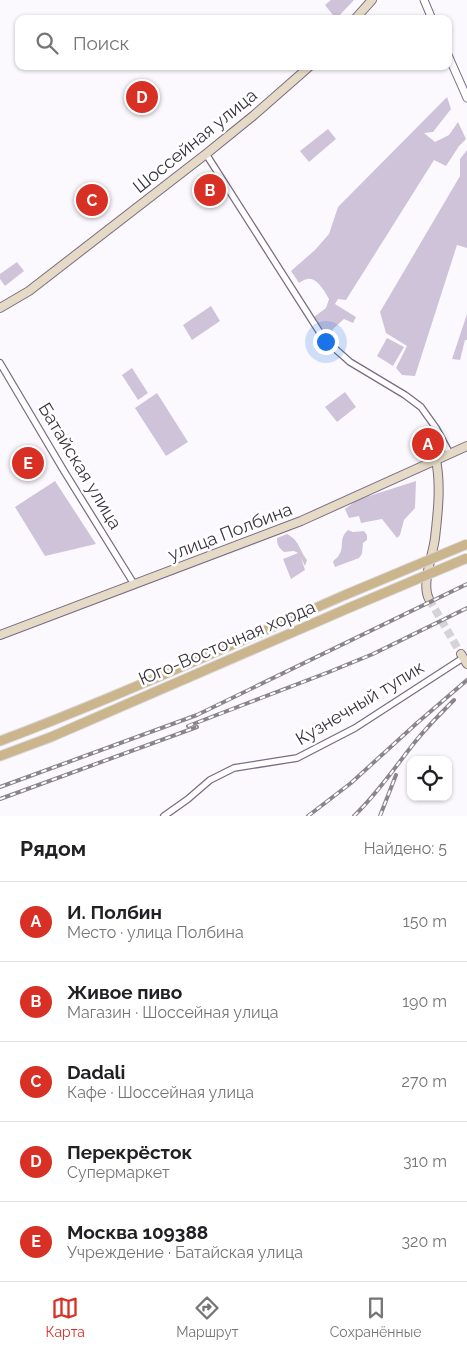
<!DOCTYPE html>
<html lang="ru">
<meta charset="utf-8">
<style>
:root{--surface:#fff;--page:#f2f2f2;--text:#202124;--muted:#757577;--line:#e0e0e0;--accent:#d93025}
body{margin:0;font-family:Raleway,sans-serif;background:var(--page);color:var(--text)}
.controls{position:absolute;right:15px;bottom:15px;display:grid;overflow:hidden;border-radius:10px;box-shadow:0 1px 4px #0004}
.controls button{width:45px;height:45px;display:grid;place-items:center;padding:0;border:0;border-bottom:1px solid var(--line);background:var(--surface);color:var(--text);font:25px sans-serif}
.you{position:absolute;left:325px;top:341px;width:18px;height:18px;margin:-12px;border:4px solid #fff;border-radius:50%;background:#1a73e8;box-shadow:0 0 0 8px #1a73e833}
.badge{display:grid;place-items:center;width:32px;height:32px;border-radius:50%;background:var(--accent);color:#fff;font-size:16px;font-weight:700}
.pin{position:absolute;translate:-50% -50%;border:2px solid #fff;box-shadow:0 1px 5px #0006}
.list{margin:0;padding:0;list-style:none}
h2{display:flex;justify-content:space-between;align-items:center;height:65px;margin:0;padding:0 20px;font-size:21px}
h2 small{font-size:16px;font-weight:400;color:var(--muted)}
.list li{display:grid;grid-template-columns:32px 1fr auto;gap:15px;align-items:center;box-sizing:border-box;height:80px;padding:0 20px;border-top:1px solid var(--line)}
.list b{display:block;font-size:19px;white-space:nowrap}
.list p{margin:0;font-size:16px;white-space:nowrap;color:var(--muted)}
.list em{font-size:16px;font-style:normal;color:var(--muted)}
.icon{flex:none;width:28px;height:28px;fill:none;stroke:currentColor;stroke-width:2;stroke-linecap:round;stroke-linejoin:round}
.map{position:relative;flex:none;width:467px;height:816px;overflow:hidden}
.search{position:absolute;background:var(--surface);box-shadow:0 1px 4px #0004;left:15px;right:15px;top:15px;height:55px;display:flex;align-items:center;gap:12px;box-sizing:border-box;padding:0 18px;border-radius:10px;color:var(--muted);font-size:19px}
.sheet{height:465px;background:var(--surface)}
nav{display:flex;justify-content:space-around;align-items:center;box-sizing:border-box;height:70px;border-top:1px solid var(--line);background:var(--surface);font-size:14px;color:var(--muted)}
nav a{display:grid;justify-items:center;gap:2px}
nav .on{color:var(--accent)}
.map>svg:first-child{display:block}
</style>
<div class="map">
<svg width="467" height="816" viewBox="0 0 467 816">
<rect width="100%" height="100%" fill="#fcf9fe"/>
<g fill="#cfc3d9">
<polygon points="331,0 354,0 336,19 325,5"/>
<path d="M 447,97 L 451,109 L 433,132 L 424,133 L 435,142 L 449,135 L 458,122 L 466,139 L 459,146 L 446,166 L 434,160 L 346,300 L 338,299 L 335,304 L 356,317 L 353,323 L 344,319 L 334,328 L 328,338 L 314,317 L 326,308 L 329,299 C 325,292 317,277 307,279 C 304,280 301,281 299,283 L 291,271 L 315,250 L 329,234 L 338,207 Z"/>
<polygon points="328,129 336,139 309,162 300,151"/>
<polygon points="467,150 467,248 457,245 415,376 402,375 396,368 407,346 386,333 380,312 460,176 460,159"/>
<polygon points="17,262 24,271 5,286 0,279 0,274"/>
<polygon points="211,306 220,321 192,340 183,325"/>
<polygon points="467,314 467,340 465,340 460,360 452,359"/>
<polygon points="387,338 404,347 393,366 377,356"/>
<polygon points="132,368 148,393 138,400 122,375"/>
<polygon points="345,392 356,407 337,422 325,407"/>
<polygon points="157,393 188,442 166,456 135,408"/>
<polygon points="55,481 96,544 45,556 15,507"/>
<polygon points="416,481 415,508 404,520 400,535 397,538 382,519 361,523 359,516 349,518 345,509 357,500"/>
<path d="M 348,530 L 353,532 L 364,531 L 367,535 L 367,540 L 363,543 L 362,554 L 359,558 L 335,567 L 333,562 C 333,561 339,556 339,555 C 345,546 338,539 348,530 Z"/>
<path d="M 287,534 C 300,541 298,548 307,560 L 305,566 L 301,558 L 305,570 L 291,579 L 283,559 L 298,553 L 294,551 L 284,552 C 279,548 277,545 277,538 Z"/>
</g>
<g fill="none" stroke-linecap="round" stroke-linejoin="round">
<polyline stroke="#d5d2d8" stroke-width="8" stroke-dasharray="8 4" stroke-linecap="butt" points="429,599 461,654"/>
<g stroke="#796c84" stroke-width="8">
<g id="minor">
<polyline points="206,154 324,339 350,362 405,395 421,407 436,428 450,454"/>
<polyline points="0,363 64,471 134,584"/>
<polyline points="164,816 188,799 210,780 234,768 297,758 355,728 463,658"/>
</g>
</g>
<g stroke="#796c84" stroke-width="9">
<g id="tertiary">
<polyline points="424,0 432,19"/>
<polyline points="448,55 467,98"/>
</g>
</g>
<g stroke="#796c84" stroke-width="10">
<g id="secondary">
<polyline points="355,19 372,0"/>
<polyline points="0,308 29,291 206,154 253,116 310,66"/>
<path d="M 429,599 C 421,584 433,555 435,538 C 438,512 441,485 436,460"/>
<polyline points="0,635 301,521 467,446"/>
<polyline points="461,654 467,664"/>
</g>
</g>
<g stroke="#d8d7d9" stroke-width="11">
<g id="primary">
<path d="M 0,741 C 117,697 231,645 345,595"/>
<polyline points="0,756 51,737 351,607"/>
</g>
</g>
<use href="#minor" stroke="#fff" stroke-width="5.5"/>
<use href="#tertiary" stroke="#fff" stroke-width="7"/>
<use href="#secondary" stroke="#e5dac5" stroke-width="8"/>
<use href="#primary" stroke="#cbb58c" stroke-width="9"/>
<g stroke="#8a858d" stroke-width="4">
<g id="rail">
<polyline points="188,726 329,672 373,654 467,608"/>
<polyline points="0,787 197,715 467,584"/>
<polyline points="0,799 197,727"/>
<polyline points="308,816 351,783 417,723 467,680"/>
<path d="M 354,816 C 378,793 395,767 415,742 C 427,727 441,713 454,700"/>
<polyline points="380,816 396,775"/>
</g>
</g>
<use href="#rail" stroke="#fff" stroke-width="2" stroke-dasharray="5.5" stroke-linecap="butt"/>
<g stroke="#d8d7d9" stroke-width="11" stroke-linecap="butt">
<g id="primary-bridge">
<polyline points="345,595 467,544"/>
<polyline points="351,607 467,558"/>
</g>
</g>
<use href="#primary-bridge" stroke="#cbb58c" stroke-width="9"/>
</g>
<g text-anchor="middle" stroke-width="5" stroke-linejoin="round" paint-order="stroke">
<g font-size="18" fill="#3b353f" stroke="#fff">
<text transform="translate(195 141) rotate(-39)" y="6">Шоссейная улица</text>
<text transform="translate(80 466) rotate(59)" y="6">Батайская улица</text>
<text transform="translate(230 532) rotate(-21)" y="6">улица Полбина</text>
<text transform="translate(227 643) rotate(-23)" y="6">Юго-Восточная хорда</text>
<text transform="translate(360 703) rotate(-31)" y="6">Кузнечный тупик</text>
</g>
</g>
</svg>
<div class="controls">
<button><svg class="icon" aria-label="locate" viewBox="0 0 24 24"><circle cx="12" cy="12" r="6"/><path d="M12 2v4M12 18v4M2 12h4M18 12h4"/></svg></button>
</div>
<div class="you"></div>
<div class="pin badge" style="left:428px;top:444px">A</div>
<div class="pin badge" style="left:210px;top:190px">B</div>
<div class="pin badge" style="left:92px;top:200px">C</div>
<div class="pin badge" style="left:142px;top:97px">D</div>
<div class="pin badge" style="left:28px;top:463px">E</div>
<div class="search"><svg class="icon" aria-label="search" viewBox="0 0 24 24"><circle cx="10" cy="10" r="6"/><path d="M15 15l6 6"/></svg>Поиск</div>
</div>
<section class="sheet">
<h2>Рядом<small>Найдено: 5</small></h2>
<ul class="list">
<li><span class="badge">A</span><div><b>И. Полбин</b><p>Место · улица Полбина</p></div><em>150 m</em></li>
<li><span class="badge">B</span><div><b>Живое пиво</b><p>Магазин · Шоссейная улица</p></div><em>190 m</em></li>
<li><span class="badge">C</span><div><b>Dadali</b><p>Кафе · Шоссейная улица</p></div><em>270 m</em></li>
<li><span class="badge">D</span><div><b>Перекрёсток</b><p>Супермаркет</p></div><em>310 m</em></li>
<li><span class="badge">E</span><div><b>Москва 109388</b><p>Учреждение · Батайская улица</p></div><em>320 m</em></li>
</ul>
</section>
<nav>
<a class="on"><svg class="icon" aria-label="map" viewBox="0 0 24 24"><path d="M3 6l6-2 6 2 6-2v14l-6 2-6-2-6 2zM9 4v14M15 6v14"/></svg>Карта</a>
<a><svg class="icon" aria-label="directions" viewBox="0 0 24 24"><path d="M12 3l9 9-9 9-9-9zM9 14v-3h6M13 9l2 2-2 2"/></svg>Маршрут</a>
<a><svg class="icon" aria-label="saved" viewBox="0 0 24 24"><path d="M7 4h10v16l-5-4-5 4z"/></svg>Сохранённые</a>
</nav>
